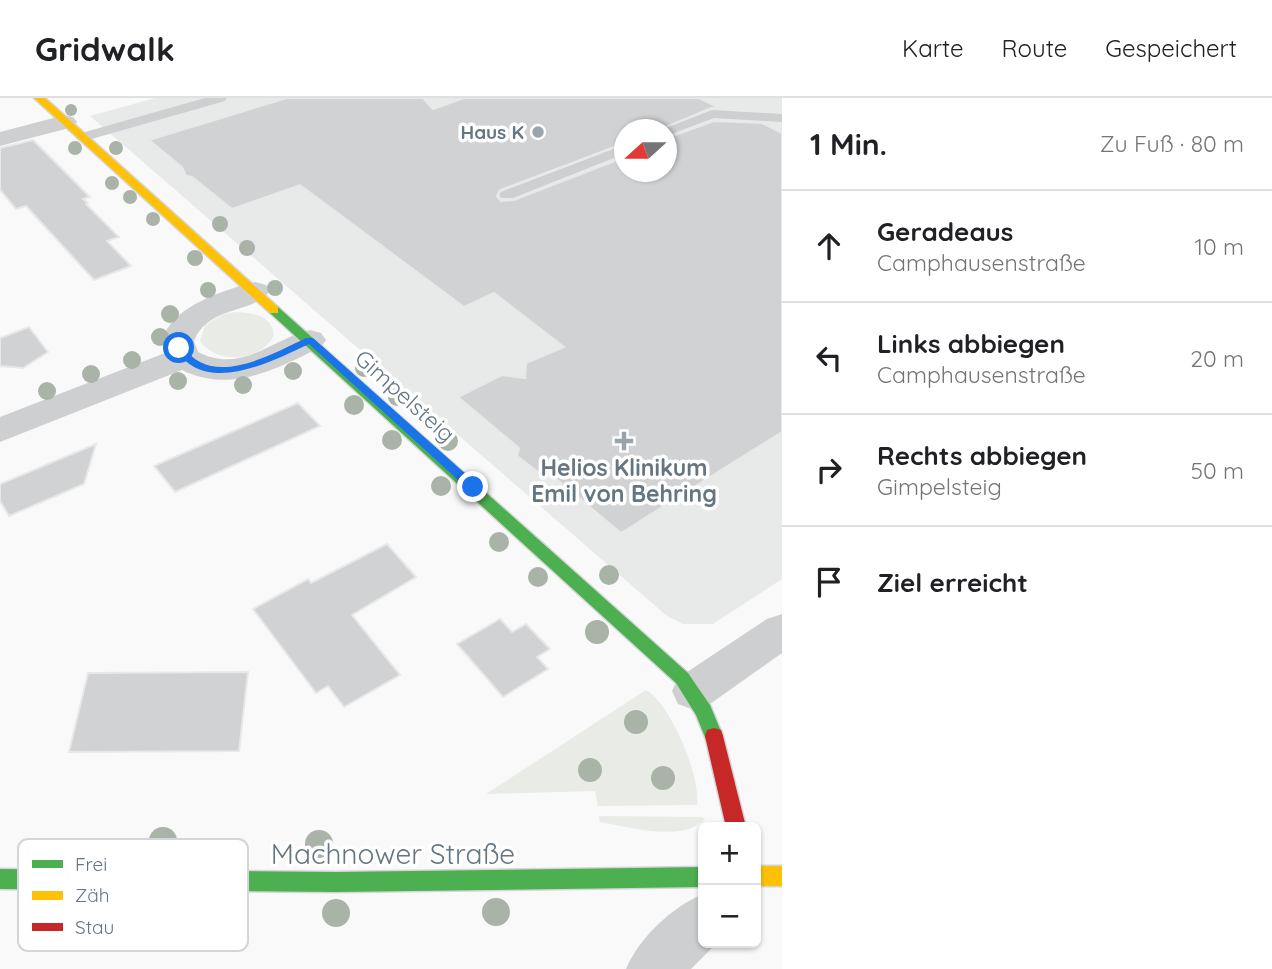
<!DOCTYPE html>
<html lang="de">
<meta charset="utf-8">
<style>
:root{--surface:#fff;--page:#f6f6f6;--text:#202124;--muted:#757577;--line:#e0e0e0}
body{margin:0;font-family:Quicksand,sans-serif;background:var(--page);color:var(--text)}
.controls{position:absolute;right:21px;bottom:21px;display:grid;overflow:hidden;border-radius:10px;box-shadow:0 2px 5px #0004}
.controls button{width:63px;height:63px;display:grid;place-items:center;padding:0;border:0;border-bottom:2px solid var(--line);background:var(--surface);color:var(--text);font:35px sans-serif}
.compass{position:absolute;left:614px;top:21px;width:63px;height:63px;border-radius:50%;background:var(--surface);box-shadow:0 2px 5px #0004;rotate:249deg}
.stop{position:absolute;width:21px;height:21px;margin:-16px;border:5px solid #1a73e8;border-radius:50%;background:#fff}
.stop.end{background:#1a73e8;border-color:#fff;box-shadow:0 2px 7px #0008}
.list{margin:0;padding:0;list-style:none}
h2{display:flex;justify-content:space-between;align-items:center;height:91px;margin:0;padding:0 28px;font-size:30px}
h2 small{font-size:23px;font-weight:400;color:var(--muted)}
.list li{display:grid;grid-template-columns:46px 1fr auto;gap:21px;align-items:center;box-sizing:border-box;height:112px;padding:0 28px;border-top:2px solid var(--line)}
.list b{display:block;font-size:26px;white-space:nowrap}
.list p{margin:0;font-size:23px;white-space:nowrap;color:var(--muted)}
.list em{font-size:23px;font-style:normal;color:var(--muted)}
.icon{flex:none;width:38px;height:38px;fill:none;stroke:currentColor;stroke-width:2;stroke-linecap:round;stroke-linejoin:round}
.map{position:relative;flex:none;width:782px;height:871px;overflow:hidden}
header{display:flex;align-items:center;gap:42px;box-sizing:border-box;height:98px;padding:0 35px;background:var(--surface);border-bottom:2px solid var(--line)}
header strong{font-size:33px}
nav{display:flex;gap:38px;margin-inline-start:auto;font-size:24px}
main{display:flex}
aside{flex:1;background:var(--surface)}
.map>svg:first-child{display:block}
</style>
<header>
<strong>Gridwalk</strong>
<nav><a>Karte</a><a>Route</a><a>Gespeichert</a></nav>
</header>
<main>
<div class="map">
<svg width="782" height="871" viewBox="0 0 782 871">
<rect width="100%" height="100%" fill="#f9f9f9"/>
<path fill="#e8e9e9" fill-rule="evenodd" d="M 155,0 L 782,0 L 782,481 L 713,526 L 683,526 L 667,518 L 90,18 ZM 624,32 L 666,32 L 666,74 L 624,74 Z"/>
<g fill="#e8ebe6">
<path d="M 236,214 C 253,215 272,217 274,237 C 262,263 217,268 200,243 L 205,227 L 224,216 Z"/>
<path d="M 646,592 C 671,606 701,679 697,707 L 598,708 L 595,693 L 486,696 Z"/>
<path d="M 599,718 L 701,719 L 705,721 C 683,745 629,729 600,724 Z"/>
</g>
<g fill="#d0d2d3" stroke="#e8e8e8" stroke-width="2">
<polygon points="287,0 423,0 433,11 464,0 699,0 720,10 711,10 659,32 625,32 625,45 500,92 497,98 501,103 514,102 625,59 625,74 667,74 667,40 714,23 762,25 782,35 782,334 621,435 549,375 538,374 529,367 517,358 519,350 458,299 502,277 525,280 526,265 564,249 494,195 464,209 300,87 232,111 192,79 186,78 182,69 149,42"/>
<polygon points="33,42 90,99 83,101 88,105 86,106 119,139 107,143 131,168 94,182 26,108 16,111 0,92 0,50"/>
<polygon points="29,229 48,254 23,270 0,268 0,240"/>
<polygon points="298,305 320,328 175,394 154,368"/>
<polygon points="96,346 84,386 9,418 0,403 0,386"/>
<polygon points="387,446 416,479 352,517 400,577 344,609 328,588 316,595 253,511 308,481 311,485"/>
<polygon points="500,521 512,534 526,526 550,551 537,559 548,571 503,599 457,546"/>
<polygon points="248,574 239,653 69,654 88,575"/>
</g>
<g fill="none" stroke-linecap="round" stroke-linejoin="round">
<g stroke="#d5d6d7" stroke-width="3">
<g id="fast">
<polygon points="274,208 278,209 688,575 710,607 723,638 721,644 714,646 707,644 696,617 676,585 270,215 268,212"/>
<polygon points="703,769 703,789 336,794 0,791 0,771 336,774"/>
</g>
</g>
<g stroke="#d5d6d7" stroke-width="3">
<g id="slow">
<polygon points="34,0 45,0 278,209 278,215 270,215"/>
<rect x="756" y="768" width="26" height="20"/>
</g>
</g>
<g stroke="#d5d6d7" stroke-width="3">
<polygon id="jam" points="714,630 721,632 723,638 746,729 726,729 705,638 707,632"/>
</g>
<g fill="#cecfd0" fill-rule="evenodd">
<polygon points="205,0 227,0 225,3 88,42 78,42 76,39 78,36"/>
<polygon points="712,12 782,16 782,24 714,20 666,38 666,32 661,32"/>
<polygon points="624,47 624,56 513,100 501,100 499,97 501,94"/>
</g>
<g fill="#cecfd0" fill-rule="evenodd">
<polygon points="65,17 73,19 77,24 73,29 0,48 0,34"/>
<path d="M 255,184 L 266,187 L 270,193 C 254,216 208,207 194,243 L 198,254 C 240,276 271,242 310,232 L 321,235 L 326,242 L 321,249 C 276,271 232,296 182,272 L 0,344 L 0,319 L 165,255 C 152,214 226,191 255,184 Z"/>
<polygon points="782,516 782,555 710,606 694,612 678,606 672,593 678,580 767,521"/>
<path d="M 703,796 L 703,845 L 717,845 L 691,871 L 626,871 C 639,840 672,809 703,796 Z"/>
</g>
<use href="#fast" fill="#4caf50" fill-rule="evenodd"/>
<use href="#slow" fill="#ffc107" fill-rule="evenodd"/>
<use href="#jam" fill="#c62828" fill-rule="evenodd"/>
</g>
<g fill="#a9b3a7">
<circle cx="71" cy="12" r="6"/>
<circle cx="75" cy="50" r="7"/>
<circle cx="116" cy="50" r="7"/>
<circle cx="112" cy="85" r="7"/>
<circle cx="130" cy="99" r="7"/>
<circle cx="153" cy="121" r="7"/>
<circle cx="220" cy="126" r="8"/>
<circle cx="247" cy="150" r="8"/>
<circle cx="195" cy="160" r="8"/>
<circle cx="275" cy="190" r="8"/>
<circle cx="208" cy="192" r="8"/>
<circle cx="170" cy="216" r="9"/>
<circle cx="160" cy="239" r="9"/>
<circle cx="132" cy="262" r="9"/>
<circle cx="364" cy="270" r="9"/>
<circle cx="293" cy="273" r="9"/>
<circle cx="91" cy="276" r="9"/>
<circle cx="178" cy="283" r="9"/>
<circle cx="243" cy="287" r="9"/>
<circle cx="47" cy="293" r="9"/>
<circle cx="397" cy="299" r="9"/>
<circle cx="354" cy="307" r="10"/>
<circle cx="392" cy="342" r="10"/>
<circle cx="448" cy="343" r="10"/>
<circle cx="441" cy="388" r="10"/>
<circle cx="499" cy="444" r="10"/>
<circle cx="609" cy="477" r="10"/>
<circle cx="538" cy="479" r="10"/>
<circle cx="597" cy="534" r="12"/>
<circle cx="636" cy="624" r="12"/>
<circle cx="590" cy="672" r="12"/>
<circle cx="663" cy="680" r="12"/>
<circle cx="163" cy="743" r="14"/>
<circle cx="319" cy="746" r="14"/>
<circle cx="496" cy="814" r="14"/>
<circle cx="336" cy="815" r="14"/>
</g>
<path fill="#1a73e8" d="M 306,240 L 313,240 L 477,386 L 477,392 L 469,392 L 309,246 C 271,264 204,299 175,250 L 183,248 C 211,292 272,256 306,240 Z"/>
<g fill="#99a4ac" stroke="#fff" stroke-width="2.5">
<circle cx="538" cy="34" r="7"/>
<path d="M620.5 332.5h7v7h7v7h-7v7h-7v-7h-7v-7h7z"/>
</g>
<g text-anchor="middle" stroke-width="7" stroke-linejoin="round" paint-order="stroke">
<g font-size="19" font-weight="bold" fill="#657683" stroke="#fff" text-anchor="end">
<text x="524" y="41">Haus K</text>
</g>
<g font-size="23" fill="#657683" stroke="#fff">
<text transform="translate(405 298) rotate(42)" y="8">Gimpelsteig</text>
</g>
<g font-size="23" font-weight="bold" fill="#657683" stroke="#fff">
<text x="624" y="378">Helios Klinikum<tspan x="624" dy="26">Emil von Behring</tspan></text>
</g>
<g font-size="28" fill="#657683" stroke="#fff">
<text x="393" y="766">Machnower Straße</text>
</g>
</g>
<rect x="18" y="741" width="230" height="112" rx="10" fill="#fff" stroke="#d1d6da" stroke-width="2"/>
<rect x="32" y="762" width="31" height="8" fill="#4caf50"/>
<rect x="32" y="793" width="31" height="9" fill="#ffc107"/>
<rect x="32" y="825" width="31" height="8" fill="#c62828"/>
<g font-size="19" fill="#657683">
<text x="75" y="773">Frei</text>
<text x="75" y="804">Zäh</text>
<text x="75" y="836">Stau</text>
</g>
</svg>
<div class="controls">
<button>+</button>
<button>−</button>
</div>
<svg class="compass" viewBox="-18 -18 36 36"><path d="M0-13l5 13h-10z" fill="#e53935"/><path d="M0 13l5-13h-10z" fill="#757577"/></svg>
<div class="stop" style="left:179px;top:250px"></div>
<div class="stop end" style="left:473px;top:389px"></div>
</div>
<aside>
<h2>1 Min.<small>Zu Fuß · 80 m</small></h2>
<ul class="list">
<li><svg class="icon" aria-label="ahead" viewBox="0 0 24 24"><path d="M12 20V5M6 11l6-6 6 6"/></svg><div><b>Geradeaus</b><p>Camphausenstraße</p></div><em>10 m</em></li>
<li><svg class="icon" aria-label="left" viewBox="0 0 24 24"><path d="M17 20v-9H6M10 6l-5 5 5 5"/></svg><div><b>Links abbiegen</b><p>Camphausenstraße</p></div><em>20 m</em></li>
<li><svg class="icon" aria-label="right" viewBox="0 0 24 24"><path d="M7 20v-9h11M14 6l5 5-5 5"/></svg><div><b>Rechts abbiegen</b><p>Gimpelsteig</p></div><em>50 m</em></li>
<li><svg class="icon" aria-label="arrive" viewBox="0 0 24 24"><path d="M6 21V4h12l-3 4 3 4H6"/></svg><div><b>Ziel erreicht</b></div></li>
</ul>
</aside>
</main>
